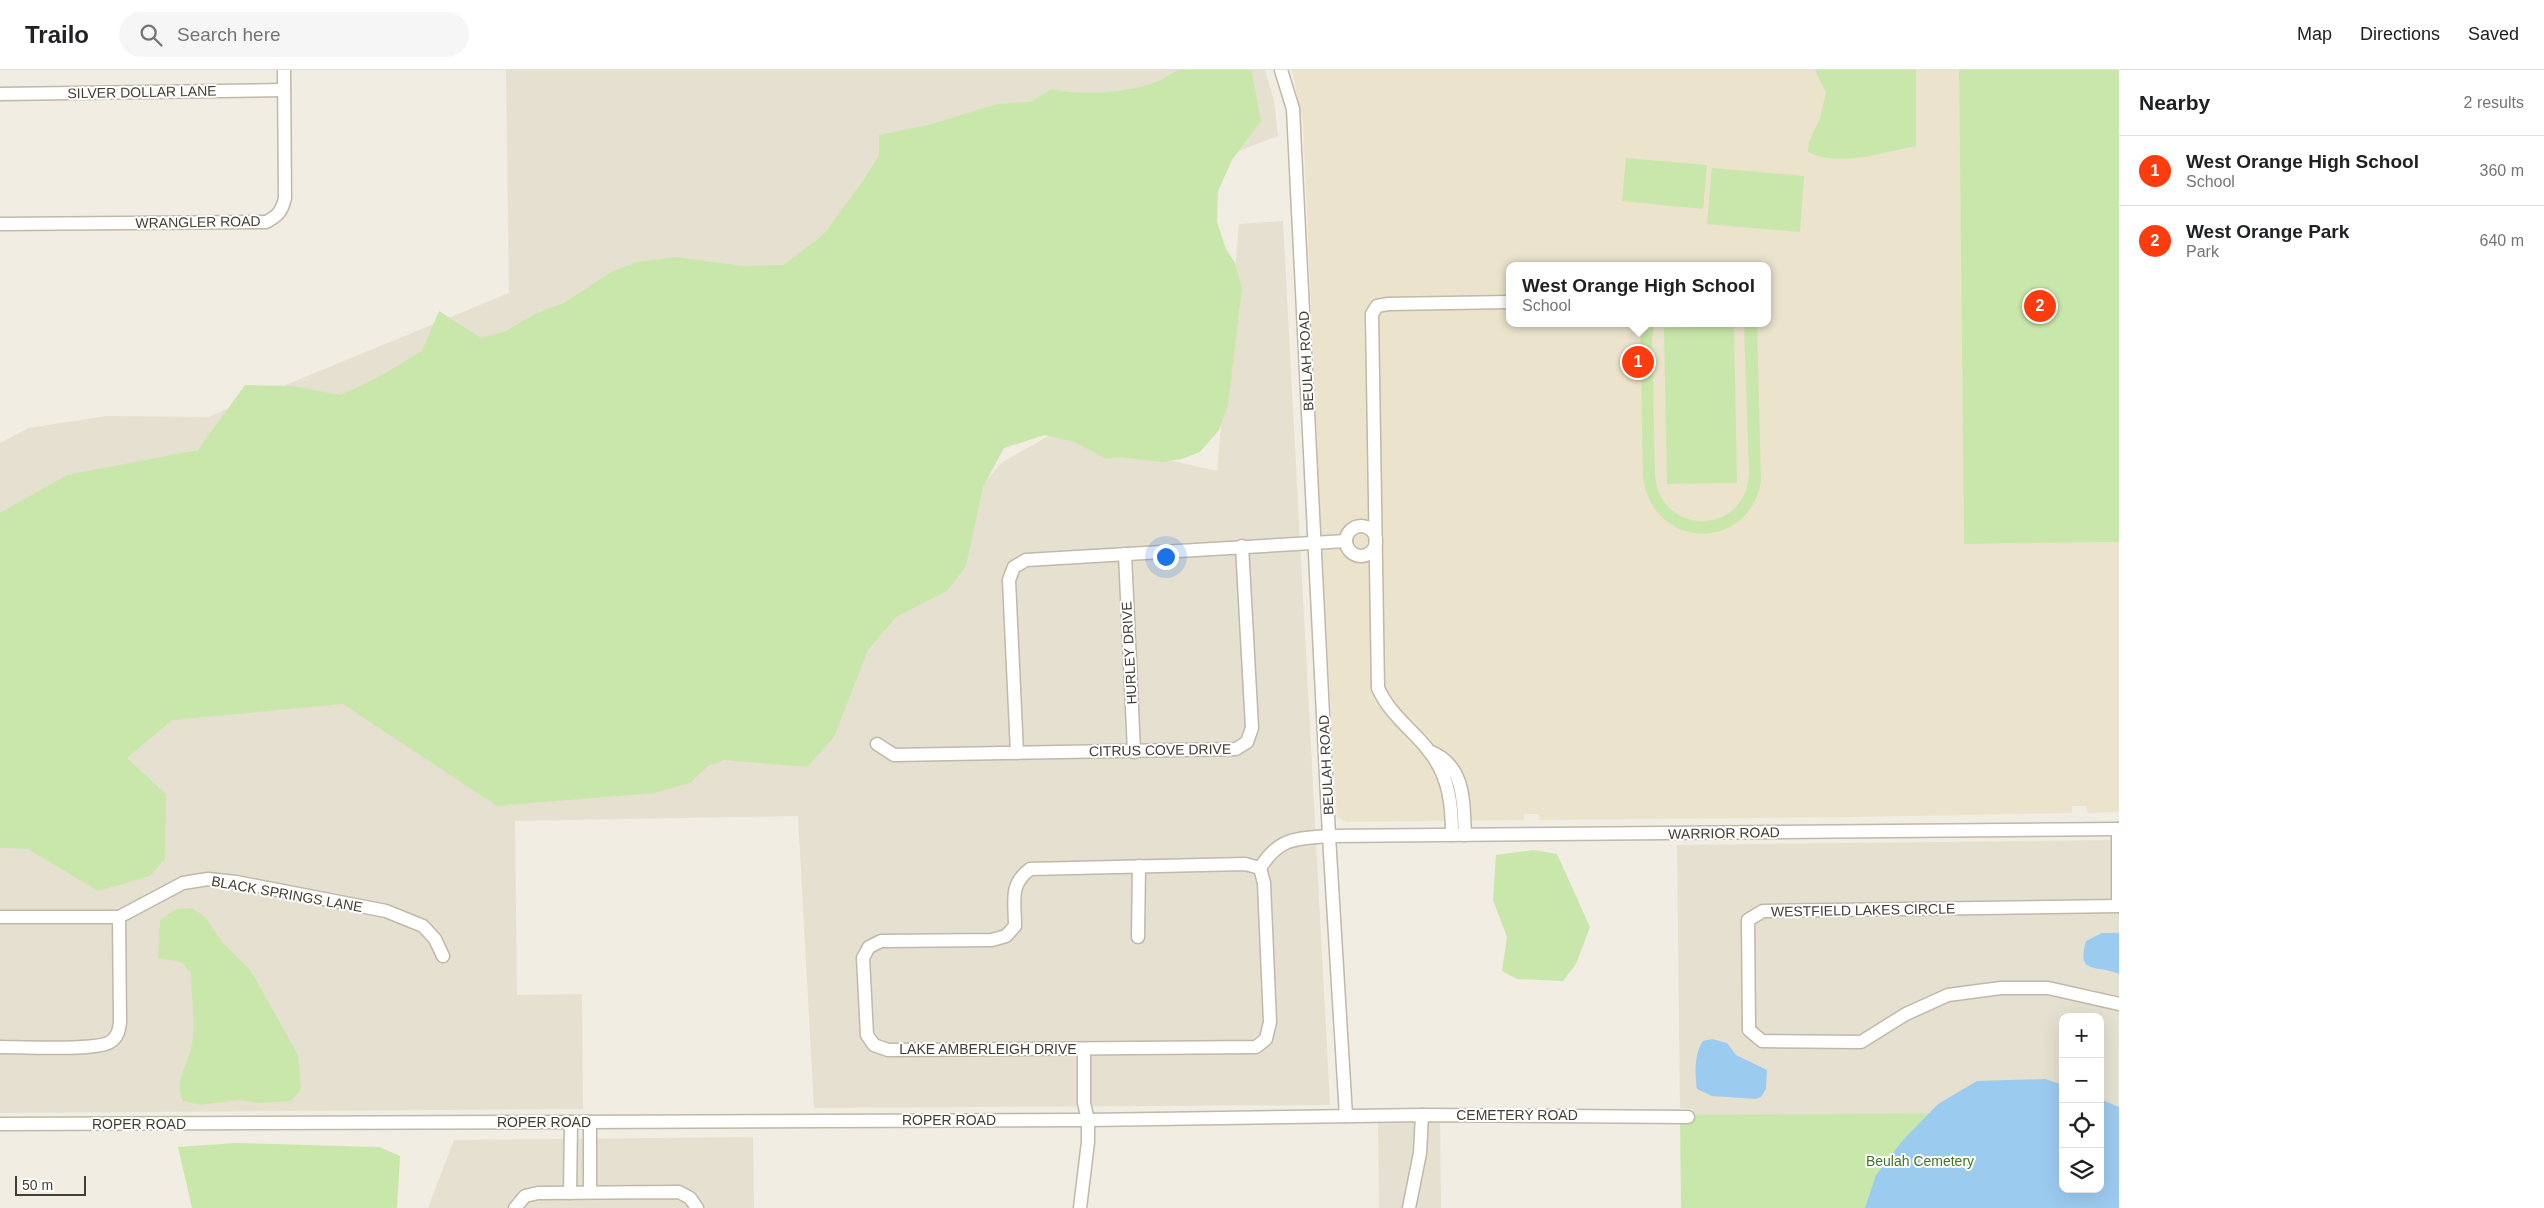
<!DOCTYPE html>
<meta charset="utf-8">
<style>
:root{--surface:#fff;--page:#f6f6f6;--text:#202124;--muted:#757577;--line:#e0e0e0;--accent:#fc3b0e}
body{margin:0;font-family:Helvetica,sans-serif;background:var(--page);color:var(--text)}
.controls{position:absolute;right:15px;bottom:15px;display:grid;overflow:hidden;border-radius:10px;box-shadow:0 5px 20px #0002}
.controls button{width:45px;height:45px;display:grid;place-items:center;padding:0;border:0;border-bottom:1px solid var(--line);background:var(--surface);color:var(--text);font:25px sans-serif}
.scale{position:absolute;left:15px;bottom:12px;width:71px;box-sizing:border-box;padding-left:5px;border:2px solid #433d33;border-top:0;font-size:14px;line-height:18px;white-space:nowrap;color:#433d33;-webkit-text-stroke:4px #fff;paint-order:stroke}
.you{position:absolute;left:1165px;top:486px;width:18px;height:18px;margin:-12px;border:4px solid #fff;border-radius:50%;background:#1a73e8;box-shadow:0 0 0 8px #1a73e833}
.badge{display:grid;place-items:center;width:32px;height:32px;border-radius:50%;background:var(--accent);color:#fff;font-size:16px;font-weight:700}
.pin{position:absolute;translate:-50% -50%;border:2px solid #fff;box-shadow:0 1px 5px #0006}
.popup{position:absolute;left:1506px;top:192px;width:265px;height:65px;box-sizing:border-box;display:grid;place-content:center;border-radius:10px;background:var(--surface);filter:drop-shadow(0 1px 4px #0005);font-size:16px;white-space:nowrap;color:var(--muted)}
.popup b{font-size:19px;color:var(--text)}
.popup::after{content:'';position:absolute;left:50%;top:100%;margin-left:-10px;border:10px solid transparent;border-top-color:var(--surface)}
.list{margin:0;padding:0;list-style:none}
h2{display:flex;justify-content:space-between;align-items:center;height:65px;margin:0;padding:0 20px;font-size:21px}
h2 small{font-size:16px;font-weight:400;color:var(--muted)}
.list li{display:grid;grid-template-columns:32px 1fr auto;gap:15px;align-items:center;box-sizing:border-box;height:70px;padding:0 20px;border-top:1px solid var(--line)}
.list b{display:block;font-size:19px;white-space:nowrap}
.list p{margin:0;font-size:16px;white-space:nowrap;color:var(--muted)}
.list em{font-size:16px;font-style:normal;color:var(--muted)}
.icon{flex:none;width:28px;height:28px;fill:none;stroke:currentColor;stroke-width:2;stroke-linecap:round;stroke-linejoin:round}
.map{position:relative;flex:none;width:2119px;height:1138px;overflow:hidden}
header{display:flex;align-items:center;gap:30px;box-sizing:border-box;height:70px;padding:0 25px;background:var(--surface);border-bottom:1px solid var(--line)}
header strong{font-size:24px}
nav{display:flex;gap:28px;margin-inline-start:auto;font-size:18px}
.search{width:350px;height:45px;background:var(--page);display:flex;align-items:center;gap:12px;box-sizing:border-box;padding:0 18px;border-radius:28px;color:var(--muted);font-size:19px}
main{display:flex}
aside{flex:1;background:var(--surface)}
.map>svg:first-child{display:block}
</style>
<header>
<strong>Trailo</strong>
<div class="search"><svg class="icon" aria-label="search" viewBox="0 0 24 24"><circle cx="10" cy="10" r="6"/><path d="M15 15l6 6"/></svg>Search here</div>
<nav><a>Map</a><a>Directions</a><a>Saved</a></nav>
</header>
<main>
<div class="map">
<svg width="2119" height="1138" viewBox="0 0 2119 1138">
<rect width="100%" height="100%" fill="#f1ede2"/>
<g fill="#e6e0d0" fill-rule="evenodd">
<polygon points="506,0 1265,0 1274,31 1278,66 510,360 767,678 1001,393 1052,364 1217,401 1239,154 1283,151 1330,1035 814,1038 798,746 515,751 517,925 582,924 583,1039 0,1043 0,373 29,358 106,346 208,347 509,223"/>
<path d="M 2119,770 L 2119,1138 L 1693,1045 L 1693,1039 L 1680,1038 L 1677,775 ZM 2063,947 L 2100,947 L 2100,1119 L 2063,1119 Z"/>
<polygon points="1440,1050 1441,1138 1379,1138 1378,1053"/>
<polygon points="753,1067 754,1138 428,1138 454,1070"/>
</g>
<path fill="#ebe3cc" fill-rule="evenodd" d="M 1292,0 L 1959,0 L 1964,474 L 2119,472 L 2119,742 L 2087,743 L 2086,736 L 2072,736 L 2072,743 L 1850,747 L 1539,750 L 1539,744 L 1524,744 L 1524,750 L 1346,752 L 1337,747 L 1322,483 L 1303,52 ZM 1509,196 L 1767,196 L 1767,253 L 1509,253 Z"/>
<g fill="#c9e7aa">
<path d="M 1178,0 L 1251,0 L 1261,51 L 1232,90 L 1218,121 L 1217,152 L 1226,179 L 1235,193 L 1242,218 L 1228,335 L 1219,360 L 1200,382 L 1182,389 L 1162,392 L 1119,387 L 1107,389 L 1074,372 L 1045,365 L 1004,378 L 983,417 L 966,496 L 947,521 L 896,547 L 868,580 L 834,667 L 807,697 L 724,690 L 708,696 L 690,713 L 654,723 L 497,736 L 343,634 L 172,650 L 127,688 L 166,724 L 165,789 L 150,806 L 98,821 L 28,779 L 0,778 L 0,443 L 67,405 L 198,380 L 245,315 L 292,316 L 340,325 L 377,308 L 422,281 L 439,241 L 481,268 L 506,261 L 537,243 L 564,233 L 613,201 L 637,192 L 675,187 L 743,196 L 784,195 L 824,164 L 865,108 L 879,85 L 879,65 L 932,54 L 997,34 L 1030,32 L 1052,19 C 1079,26 1127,23 1154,13 C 1162,10 1170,4 1178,0 Z"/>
<path d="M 1815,0 L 1916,0 L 1916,76 C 1883,82 1839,98 1808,82 L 1809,72 L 1820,48 L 1826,23 Z"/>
<polygon points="1959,0 2119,0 2119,472 1964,474"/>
<polygon points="1626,88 1707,95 1703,139 1622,131"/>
<polygon points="1712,98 1804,106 1800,162 1707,154"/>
<path d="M 1640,253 L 1655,253 L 1652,268 L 1655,406 C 1661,467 1746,466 1749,404 L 1744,253 L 1757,253 L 1761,413 C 1746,484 1651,479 1643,406 Z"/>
<polygon points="1734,256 1737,413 1667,414 1664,258"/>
<polygon points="1534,780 1557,784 1590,857 1576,894 1563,911 1517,909 1502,901 1507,867 1493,830 1496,785"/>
<path d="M 192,838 L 205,847 L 222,872 L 251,901 L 298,985 L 301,1020 L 290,1031 L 260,1033 L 238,1030 L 200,1035 L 183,1031 C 173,1009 189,995 192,974 C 196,952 191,925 191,903 L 181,892 L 158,888 L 160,850 L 177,839 Z"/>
<polygon points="1971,1043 1972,1138 1681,1138 1680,1045"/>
<polygon points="236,1073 379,1077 400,1086 397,1138 192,1138 178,1077"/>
</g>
<g fill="#9ccbf0">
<path d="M 2102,863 L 2119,863 L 2119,904 C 2097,894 2076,906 2086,871 Z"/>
<path d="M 1712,969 L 1727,973 L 1736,985 L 1767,1000 L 1766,1019 L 1761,1027 L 1756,1029 L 1712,1026 L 1697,1019 C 1695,1004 1694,984 1703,971 Z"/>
<polygon points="2045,1009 2063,1015 2063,1119 2100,1119 2100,1029 2119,1037 2119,1138 1865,1138 1876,1105 1903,1070 1938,1034 1977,1011"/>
</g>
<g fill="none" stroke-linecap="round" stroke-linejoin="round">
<g stroke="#c0b8a8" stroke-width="15">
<g id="minor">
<polyline points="1281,0 1293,39 1329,766 1346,1046"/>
<polyline points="0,24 284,20"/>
<path d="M 0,154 L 266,152 C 278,146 282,141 285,128 L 284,0"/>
<circle cx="1361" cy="471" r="15"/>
<polyline points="1125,484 1134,682"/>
<polyline points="877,674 894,685 1236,679 1247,672 1252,658 1242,476"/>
<path d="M 1429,681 C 1466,695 1463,732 1465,765"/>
<polyline points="1017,683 1009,510 1014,497 1026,490 1346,471"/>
<path d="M 1452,765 C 1452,734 1449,706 1429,681 C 1412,659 1390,645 1378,618 L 1372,244 L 1377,236 L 1388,234 L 1509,232"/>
<path d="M 1245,794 L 1260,798 L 1264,813 L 1270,952 L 1266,969 L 1256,977 L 888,980 L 874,975 L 867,965 L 863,888 L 869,877 L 881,871 L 992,870 L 1006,866 L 1015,856 C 1015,831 1009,815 1030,799 Z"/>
<path d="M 1260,798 C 1280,767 1294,769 1329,766 L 2119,759"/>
<polyline points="2118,836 2118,759"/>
<polyline points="2119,836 1763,841 1748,850 1749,960 1762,971 1861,972 1906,944 1948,925 2001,918 2048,918 2119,934"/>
<polyline points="0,847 119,847 183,813 208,809 236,812 386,841 423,856 435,869 443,886"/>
<polyline points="1138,867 1139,796"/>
<path d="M 0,977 C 20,977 97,981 110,972 C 118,967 119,960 120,952 L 119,847"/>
<polyline points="0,1054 1088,1050 1422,1045 1688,1047"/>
<polyline points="590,1122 590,1052"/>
<polyline points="570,1123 571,1052"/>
<polyline points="515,1138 525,1126 538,1123 679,1122 690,1128 697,1138"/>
<polyline points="1080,1138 1088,1072 1088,1050 1084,1033 1084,979"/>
<polyline points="1409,1138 1420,1083 1422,1045"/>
</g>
</g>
<use href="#minor" stroke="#fff" stroke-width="12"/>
</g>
<g text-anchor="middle" stroke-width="4" stroke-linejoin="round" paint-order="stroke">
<g font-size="14" fill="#433d33" stroke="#fff">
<text transform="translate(142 22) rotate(-1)" y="5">SILVER DOLLAR LANE</text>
<text transform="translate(198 152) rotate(-1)" y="5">WRANGLER ROAD</text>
<text transform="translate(1306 291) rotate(-93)" y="5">BEULAH ROAD</text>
<text transform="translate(1129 583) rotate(-93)" y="5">HURLEY DRIVE</text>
<text transform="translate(1160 680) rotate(-1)" y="5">CITRUS COVE DRIVE</text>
<text transform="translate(1326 695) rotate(-93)" y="5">BEULAH ROAD</text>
<text transform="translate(1724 763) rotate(-1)" y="5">WARRIOR ROAD</text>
<text transform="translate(287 824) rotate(10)" y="5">BLACK SPRINGS LANE</text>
<text transform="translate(1863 840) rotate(-1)" y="5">WESTFIELD LAKES CIRCLE</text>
<text x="988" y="984">LAKE AMBERLEIGH DRIVE</text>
<text x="1517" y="1050">CEMETERY ROAD</text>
<text x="949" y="1055">ROPER ROAD</text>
<text x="544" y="1057">ROPER ROAD</text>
<text x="139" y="1059">ROPER ROAD</text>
</g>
<g font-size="14" fill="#417526" stroke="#fff">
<text x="1920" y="1096">Beulah Cemetery</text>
</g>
</g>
</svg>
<div class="controls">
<button>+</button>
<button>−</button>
<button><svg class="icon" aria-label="locate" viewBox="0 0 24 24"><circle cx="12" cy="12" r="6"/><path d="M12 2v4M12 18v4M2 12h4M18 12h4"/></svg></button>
<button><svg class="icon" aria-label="layers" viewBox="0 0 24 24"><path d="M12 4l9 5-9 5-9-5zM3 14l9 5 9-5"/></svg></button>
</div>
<div class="scale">50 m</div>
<div class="you"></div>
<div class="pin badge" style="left:1638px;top:292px">1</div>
<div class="popup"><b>West Orange High School</b>School</div>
<div class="pin badge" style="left:2040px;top:236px">2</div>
</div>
<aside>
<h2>Nearby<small>2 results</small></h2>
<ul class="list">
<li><span class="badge">1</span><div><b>West Orange High School</b><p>School</p></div><em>360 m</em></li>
<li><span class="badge">2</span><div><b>West Orange Park</b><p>Park</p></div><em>640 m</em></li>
</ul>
</aside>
</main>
